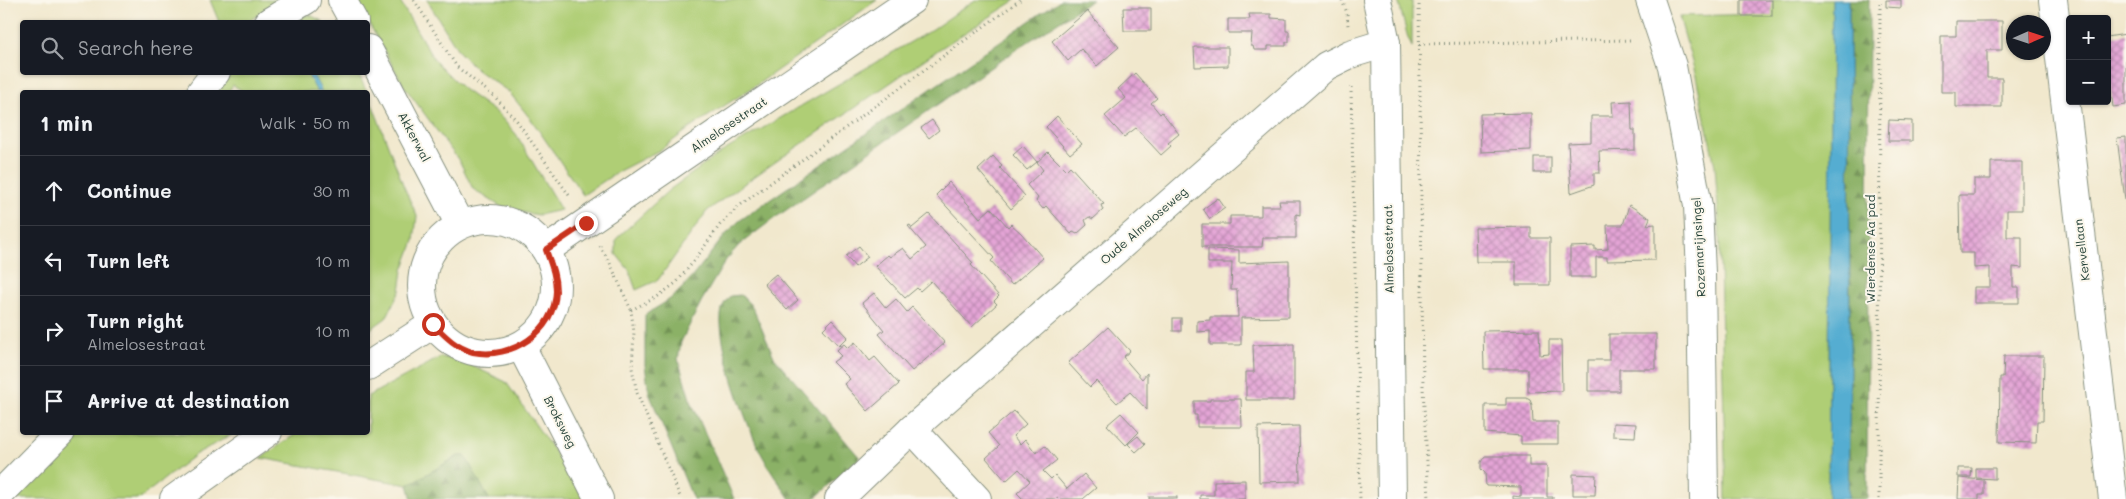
<!DOCTYPE html>
<meta charset="utf-8">
<style>
:root{--surface:#171b24;--page:#242831;--text:#f1f3f6;--muted:#9ea1a6;--line:#363941}
body{margin:0;font-family:Mali,sans-serif;background:var(--page);color:var(--text)}
.controls{position:absolute;right:15px;top:15px;display:grid;overflow:hidden;border-radius:5px;box-shadow:0 1px 4px #0004}
.controls button{width:45px;height:45px;display:grid;place-items:center;padding:0;border:0;border-bottom:1px solid var(--line);background:var(--surface);color:var(--text);font:25px sans-serif}
.compass{position:absolute;left:2006px;top:15px;width:45px;height:45px;border-radius:50%;background:var(--surface);box-shadow:0 1px 4px #0004;rotate:87deg}
.stop{position:absolute;width:15px;height:15px;margin:-11px;border:4px solid #c8321e;border-radius:50%;background:#fff}
.stop.end{background:#c8321e;border-color:#fff;box-shadow:0 1px 5px #0008}
.list{margin:0;padding:0;list-style:none}
h2{display:flex;justify-content:space-between;align-items:center;height:65px;margin:0;padding:0 20px;font-size:21px}
h2 small{font-size:16px;font-weight:400;color:var(--muted)}
.list li{display:grid;grid-template-columns:32px 1fr auto;gap:15px;align-items:center;box-sizing:border-box;height:70px;padding:0 20px;border-top:1px solid var(--line)}
.list b{display:block;font-size:19px;white-space:nowrap}
.list p{margin:0;font-size:16px;white-space:nowrap;color:var(--muted)}
.list em{font-size:16px;font-style:normal;color:var(--muted)}
.icon{flex:none;width:28px;height:28px;fill:none;stroke:currentColor;stroke-width:2;stroke-linecap:round;stroke-linejoin:round}
.map{position:relative;flex:none;width:2126px;height:499px;overflow:hidden}
.search{position:absolute;background:var(--surface);box-shadow:0 1px 4px #0004;left:20px;top:20px;width:350px;height:55px;display:flex;align-items:center;gap:12px;box-sizing:border-box;padding:0 18px;border-radius:5px;color:var(--muted);font-size:19px}
.panel{position:absolute;background:var(--surface);box-shadow:0 1px 4px #0004;left:20px;top:90px;width:350px;height:345px;border-radius:5px}
.map>svg:first-child{display:block}
</style>
<div class="map">
<svg width="2126" height="499" viewBox="0 0 2126 499">
<defs>
<pattern id="forest-firs" width="22" height="20" patternUnits="userSpaceOnUse" patternTransform="scale(1.25)"><rect width="22" height="20" fill="#8bb166"/><path d="M5 1l3.5 6h-7zM16 11l3.5 6h-7z" fill="#719155"/></pattern>
<pattern id="building-cross-hatch" width="8" height="8" patternUnits="userSpaceOnUse" patternTransform="scale(1.25)"><rect width="8" height="8" fill="#e4a4d6"/><path d="M0 0l8 8M0 8l8-8" fill="none" stroke="#b887ae"/></pattern>
</defs>
<rect width="100%" height="100%" fill="#fbf7ec"/>
<filter id="ink" filterUnits="userSpaceOnUse"><feTurbulence type="fractalNoise" baseFrequency=".02" numOctaves="2"/><feDisplacementMap in="SourceGraphic" scale="10" xChannelSelector="R" yChannelSelector="G"/><feConvolveMatrix kernelMatrix="1 2 1 2 8 2 1 2 1" color-interpolation-filters="sRGB"/></filter>
<filter id="wash" filterUnits="userSpaceOnUse"><feTurbulence type="fractalNoise" baseFrequency=".0096" numOctaves="4" result="noise"/><feDisplacementMap in="SourceGraphic" scale="20" xChannelSelector="R" yChannelSelector="G"/><feGaussianBlur stdDeviation="1.12" result="paint"/><feColorMatrix in="noise" values="0 0 0 0 0 0 0 0 0 0 0 0 0 0 0 0 0 1.4 0 .05"/><feComposite in="paint" operator="in"/></filter>
<g filter="url(#wash)">
<rect width="100%" height="100%" fill="#f1e8cd"/>
<g fill="#afce75" stroke="#678654">
<polygon points="210,0 282,0 263,11 248,22 219,22"/>
<polygon points="356,0 399,0 434,60 463,89 498,114 516,134 561,210 538,215 520,212 503,208 473,189 460,162 404,86"/>
<polygon points="427,0 877,0 755,86 693,126 660,150 619,171 583,195 533,122 509,92 477,70 459,52"/>
<polygon points="975,0 1016,0 941,48 745,183 707,211 658,280 636,290 629,270 616,254 616,239 669,190 722,152 933,29"/>
<polygon points="1398,0 1412,0 1412,47 1408,38"/>
<polygon points="1769,0 1832,0 1828,499 1726,499 1719,223 1715,166 1696,76 1679,16 1769,14"/>
<polygon points="310,15 324,22 284,22 291,17"/>
<polygon points="230,72 358,73 367,92 244,92 233,85 228,92 216,92"/>
<polygon points="368,93 404,187 417,216 414,241 403,270 400,291 386,318 368,331"/>
<polygon points="441,357 460,360 506,382 574,480 584,499 489,499 465,456 458,456 408,485 261,458 297,433 368,432 368,396"/>
<polygon points="76,433 235,433 196,454 139,499 11,499"/>
</g>
<g fill="url(#forest-firs)" stroke="#55774d">
<path d="M 1060,0 L 1092,0 L 1017,49 L 772,220 L 739,245 L 726,260 L 701,302 L 681,342 L 678,359 L 690,399 L 734,499 L 693,499 L 649,393 L 645,365 L 645,315 C 655,308 666,303 675,295 C 699,273 715,243 739,221 Z"/>
<polygon points="1849,0 1869,0 1867,499 1848,499 1850,363"/>
<path d="M 741,295 L 752,306 L 774,357 L 860,458 L 814,499 L 790,499 C 778,481 765,463 756,443 C 743,414 715,338 722,309 C 723,304 727,300 730,296 Z"/>
<polygon points="459,456 465,456 489,499 412,499 408,485"/>
</g>
<g fill="#54add1" stroke="#3a7582">
<polygon points="1832,0 1849,0 1850,363 1848,499 1828,499"/>
<polygon points="307,73 312,73 322,92 317,92"/>
</g>
<g id="blocks">
<g fill="url(#building-cross-hatch)">
<rect x="1741" y="0" width="31" height="16"/>
<polygon points="1886,0 1901,0 1901,8 1886,7"/>
<polygon points="1123,8 1151,8 1151,31 1124,31"/>
<polygon points="1087,11 1119,47 1097,66 1081,49 1068,61 1052,41"/>
<polygon points="1249,14 1271,14 1271,18 1286,19 1286,31 1289,31 1289,42 1286,42 1286,46 1268,46 1268,50 1254,50 1253,46 1251,46 1252,33 1228,33 1228,19 1250,19"/>
<polygon points="1956,21 2002,21 2002,50 1987,50 1987,78 2002,78 2002,107 1956,107 1956,92 1941,92 1941,36 1956,36"/>
<polygon points="2126,34 2126,105 2113,107 2107,62 2107,37"/>
<polygon points="1194,47 1228,47 1228,66 1195,67"/>
<polygon points="1135,73 1157,98 1151,103 1160,114 1162,112 1179,134 1168,143 1171,146 1161,155 1136,128 1124,137 1105,116 1126,98 1118,89"/>
<polygon points="1631,101 1632,130 1635,130 1635,150 1599,151 1600,173 1594,173 1594,185 1571,193 1568,143 1591,142 1591,116 1613,116 1612,102"/>
<polygon points="1531,113 1531,150 1481,152 1480,114"/>
<polygon points="1057,116 1082,144 1070,154 1046,127"/>
<polygon points="932,120 939,130 929,138 921,128"/>
<polygon points="1889,120 1912,121 1912,141 1888,141"/>
<polygon points="2126,137 2126,200 2125,200 2117,138"/>
<polygon points="1023,146 1037,162 1027,170 1013,155"/>
<polygon points="1048,152 1066,170 1070,166 1104,204 1101,205 1103,210 1093,219 1089,217 1085,220 1087,225 1077,234 1073,232 1071,234 1046,206 1043,209 1036,201 1038,198 1027,185 1043,170 1037,162"/>
<polygon points="993,156 1002,166 1000,168 1025,196 1011,209 978,170"/>
<rect x="1534" y="157" width="17" height="16"/>
<polygon points="1991,162 2022,162 2022,210 2007,210 2007,237 2022,237 2022,268 2013,267 2013,287 2019,287 2019,303 1974,303 1974,287 1990,287 1990,267 1974,268 1974,253 1960,253 1959,195 1974,195 1974,179 1991,179"/>
<polygon points="949,182 980,218 991,208 1008,227 1011,224 1021,233 1043,258 1012,285 991,261 994,258 936,195"/>
<polygon points="1218,198 1225,208 1210,219 1203,209"/>
<polygon points="1279,201 1300,201 1300,215 1296,214 1296,238 1263,238 1262,247 1202,247 1202,224 1230,224 1230,216 1261,216 1261,206 1280,206"/>
<polygon points="1629,205 1650,218 1647,225 1655,224 1655,260 1607,261 1607,257 1596,257 1596,277 1570,277 1570,247 1595,246 1595,250 1608,249 1607,225 1623,225"/>
<polygon points="929,214 973,263 971,265 999,296 994,301 997,304 972,327 931,281 920,291 917,288 905,298 875,266 888,255 890,257 903,248 912,259 926,247 908,226 910,225 912,228"/>
<polygon points="1531,227 1531,238 1550,238 1550,285 1516,285 1516,262 1476,262 1475,228"/>
<polygon points="859,246 868,257 855,267 846,256"/>
<polygon points="1208,249 1239,250 1239,263 1289,261 1289,317 1241,318 1241,345 1210,345 1210,331 1197,332 1197,321 1210,320 1210,317 1238,317 1237,290 1231,290 1232,263 1208,263"/>
<polygon points="776,274 798,300 787,310 764,284"/>
<polygon points="874,293 886,308 896,299 907,312 912,307 945,343 912,371 879,334 884,330 862,303"/>
<rect x="1173" y="318" width="8" height="13"/>
<polygon points="832,320 848,337 839,346 823,329"/>
<polygon points="1108,327 1130,351 1123,357 1142,379 1147,373 1147,410 1130,392 1117,403 1096,381 1090,387 1068,363"/>
<polygon points="1539,330 1540,355 1549,354 1549,340 1561,340 1562,391 1528,392 1528,369 1484,369 1483,331"/>
<polygon points="1609,334 1656,334 1656,369 1619,369 1619,391 1588,391 1588,360 1609,360"/>
<polygon points="855,342 870,361 875,357 899,384 868,411 844,384 850,379 833,362 841,356 836,351 839,348 844,344 848,348"/>
<polygon points="1294,344 1294,400 1246,400 1246,372 1254,372 1253,345"/>
<polygon points="2004,356 2044,356 2043,421 2037,421 2036,443 1999,442 2000,377 2003,377"/>
<polygon points="1506,398 1526,398 1530,400 1532,405 1533,422 1558,422 1558,444 1521,444 1521,436 1485,433 1485,405 1506,405"/>
<polygon points="1210,399 1241,399 1242,427 1197,427 1197,415 1194,415 1194,401 1210,401"/>
<polygon points="1014,411 1026,424 1013,436 1020,444 1025,439 1036,453 1045,446 1057,460 1043,471 1051,479 1055,475 1067,489 1084,474 1096,488 1083,499 1060,499 1058,497 1055,499 1023,499 1017,493 1030,481 1019,469 1006,481 986,458 999,446 988,433"/>
<polygon points="1121,413 1139,432 1126,445 1107,425"/>
<polygon points="1613,423 1636,424 1635,437 1613,436"/>
<polygon points="1299,426 1300,481 1259,482 1258,427"/>
<polygon points="1138,436 1145,444 1136,452 1128,444"/>
<polygon points="1485,456 1529,456 1529,466 1547,466 1547,497 1553,497 1553,499 1513,499 1513,496 1521,497 1521,487 1486,486 1485,473 1481,469 1481,462"/>
<polygon points="1958,468 1972,468 1971,477 1958,477"/>
<polygon points="1976,468 1995,468 1995,479 1976,478"/>
<polygon points="1573,474 1596,475 1595,495 1573,495"/>
<polygon points="1959,478 1984,480 1984,495 1979,495 1979,499 1958,499"/>
<polygon points="1245,480 1245,499 1200,499 1200,495 1214,495 1214,481"/>
<rect x="1149" y="497" width="28" height="2"/>
</g>
</g>
</g>
<g filter="url(#ink)">
<use href="#blocks" fill-opacity="0" stroke="#889280" stroke-width="1"/>
<g fill="none" stroke-linecap="round" stroke-linejoin="round">
<g stroke="#889280" stroke-width="30">
<g id="minor">
<polyline points="342,0 354,22"/>
<polyline points="1377,0 1386,43 1392,499"/>
<polyline points="1650,0 1672,66 1698,206 1701,273 1704,499"/>
<polyline points="2053,0 2113,499"/>
<polyline points="269,22 306,0"/>
<polyline points="368,49 460,225"/>
<polyline points="201,92 216,72"/>
<circle cx="489" cy="286" r="67"/>
<polyline points="546,250 912,0"/>
<polyline points="521,346 599,499"/>
<polyline points="368,366 433,324"/>
<polyline points="912,429 977,499"/>
<polyline points="0,494 61,432"/>
<polyline points="174,499 268,432"/>
<polyline points="839,499 912,429 1326,66 1350,54 1386,43"/>
</g>
</g>
<g stroke="#889280" stroke-width="3" stroke-dasharray="1 4" stroke-linecap="butt">
<polyline points="414,0 457,67 495,97 517,121 571,198"/>
<polyline points="1342,0 1347,13 1348,26"/>
<polyline points="1419,0 1423,388 1429,499"/>
<polyline points="1419,44 1632,40"/>
<polyline points="1351,87 1360,499"/>
<polyline points="600,246 610,263 631,310 634,332 632,368 637,393 681,499"/>
<polyline points="631,310 657,297 677,282 694,261 720,225 739,206 1020,0"/>
<polyline points="1879,499 1880,0"/>
</g>
<use href="#minor" stroke="#fff" stroke-width="28"/>
</g>
</g>
<g fill="none" stroke-linecap="round" stroke-linejoin="round" filter="url(#ink)">
<path stroke="#c8321e" stroke-width="6" d="M 433,324 C 444,335 456,348 473,352 C 511,360 555,332 556,291 C 556,276 551,264 546,250 L 586,223"/>
</g>
<g text-anchor="middle" stroke-width="4" stroke-linejoin="round" paint-order="stroke">
<g font-size="12" fill="#1f3d34" stroke="#fbf7ec">
<text transform="translate(729 125) rotate(-34)" y="4">Almelosestraat</text>
<text transform="translate(414 137) rotate(62)" y="4">Akkerwal</text>
<text transform="translate(1144 226) rotate(-41)" y="4">Oude Almeloseweg</text>
<text transform="translate(1699 247) rotate(-93)" y="4">Rozemarijnsingel</text>
<text transform="translate(1389 249) rotate(-91)" y="4">Almelosestraat</text>
<text transform="translate(1871 249) rotate(-90)" y="4">Wierdense Aa pad</text>
<text transform="translate(2082 250) rotate(-97)" y="4">Kervellaan</text>
<text transform="translate(560 422) rotate(63)" y="4">Broksweg</text>
</g>
</g>
</svg>
<div class="controls">
<button>+</button>
<button>−</button>
</div>
<svg class="compass" viewBox="-18 -18 36 36"><path d="M0-13l5 13h-10z" fill="#e53935"/><path d="M0 13l5-13h-10z" fill="#9ea1a6"/></svg>
<div class="stop" style="left:433px;top:324px"></div>
<div class="stop end" style="left:586px;top:223px"></div>
<div class="search"><svg class="icon" aria-label="search" viewBox="0 0 24 24"><circle cx="10" cy="10" r="6"/><path d="M15 15l6 6"/></svg>Search here</div>
<section class="panel">
<h2>1 min<small>Walk · 50 m</small></h2>
<ul class="list">
<li><svg class="icon" aria-label="ahead" viewBox="0 0 24 24"><path d="M12 20V5M6 11l6-6 6 6"/></svg><div><b>Continue</b></div><em>30 m</em></li>
<li><svg class="icon" aria-label="left" viewBox="0 0 24 24"><path d="M17 20v-9H6M10 6l-5 5 5 5"/></svg><div><b>Turn left</b></div><em>10 m</em></li>
<li><svg class="icon" aria-label="right" viewBox="0 0 24 24"><path d="M7 20v-9h11M14 6l5 5-5 5"/></svg><div><b>Turn right</b><p>Almelosestraat</p></div><em>10 m</em></li>
<li><svg class="icon" aria-label="arrive" viewBox="0 0 24 24"><path d="M6 21V4h12l-3 4 3 4H6"/></svg><div><b>Arrive at destination</b></div></li>
</ul>
</section>
</div>
